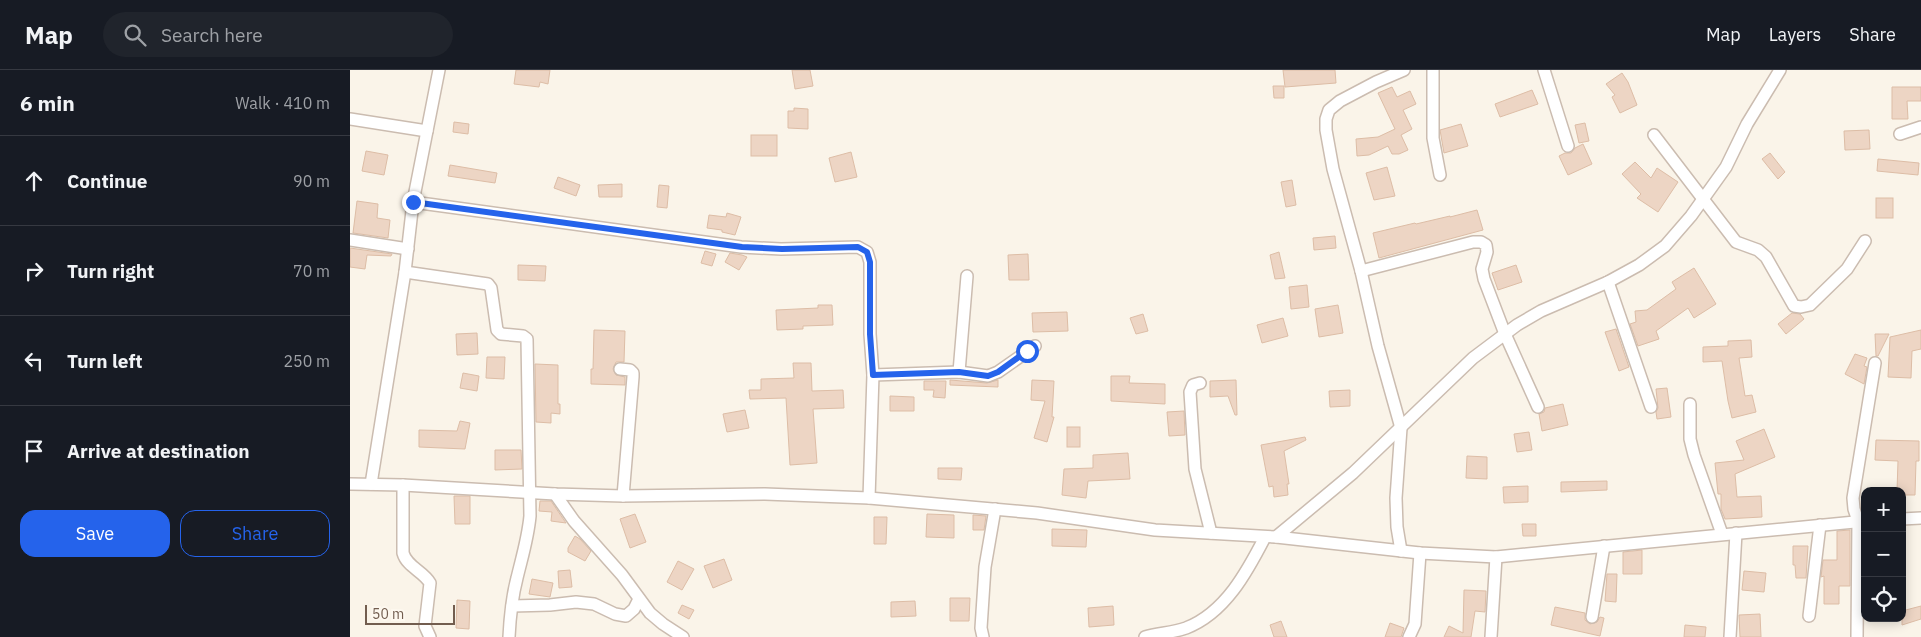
<!DOCTYPE html>
<meta charset="utf-8">
<style>
:root{--surface:#171b24;--page:#20242c;--text:#f1f3f6;--muted:#9ea1a6;--line:#363941;--accent:#2563eb}
body{margin:0;font-family:"IBM Plex Sans",sans-serif;background:var(--page);color:var(--text)}
.controls{position:absolute;right:15px;bottom:15px;display:grid;overflow:hidden;border-radius:10px;box-shadow:0 2px 12px #0003}
.controls button{width:45px;height:45px;display:grid;place-items:center;padding:0;border:0;border-bottom:1px solid var(--line);background:var(--surface);color:var(--text);font:25px sans-serif}
.scale{position:absolute;left:15px;bottom:12px;width:90px;box-sizing:border-box;padding-left:5px;border:2px solid #725d4f;border-top:0;font-size:14px;line-height:18px;white-space:nowrap;color:#725d4f;-webkit-text-stroke:4px #fdf8ef;paint-order:stroke}
.stop{position:absolute;width:15px;height:15px;margin:-11px;border:4px solid #2563eb;border-radius:50%;background:#fff}
.stop.end{background:#2563eb;border-color:#fff;box-shadow:0 1px 5px #0008}
.list{margin:0;padding:0;list-style:none}
h2{display:flex;justify-content:space-between;align-items:center;height:65px;margin:0;padding:0 20px;font-size:21px}
h2 small{font-size:16px;font-weight:400;color:var(--muted)}
.list li{display:grid;grid-template-columns:32px 1fr auto;gap:15px;align-items:center;box-sizing:border-box;height:90px;padding:0 20px;border-top:1px solid var(--line)}
.list b{display:block;font-size:19px;white-space:nowrap}
.list em{font-size:16px;font-style:normal;color:var(--muted)}
.actions{display:flex;gap:10px;padding:15px 20px}
.actions a{flex:1;padding:11px 0;border:1px solid var(--accent);border-radius:15px;text-align:center;font-size:18px;color:var(--accent)}
.actions .main{background:var(--accent);color:#fff}
.icon{flex:none;width:28px;height:28px;fill:none;stroke:currentColor;stroke-width:2;stroke-linecap:round;stroke-linejoin:round}
.map{position:relative;flex:none;width:1571px;height:567px;overflow:hidden}
header{display:flex;align-items:center;gap:30px;box-sizing:border-box;height:70px;padding:0 25px;background:var(--surface);border-bottom:1px solid var(--line)}
header strong{font-size:24px}
nav{display:flex;gap:28px;margin-inline-start:auto;font-size:18px}
.search{width:350px;height:45px;background:var(--page);display:flex;align-items:center;gap:12px;box-sizing:border-box;padding:0 18px;border-radius:28px;color:var(--muted);font-size:19px}
main{display:flex}
aside{flex:1;background:var(--surface)}
.map>svg:first-child{display:block}
</style>
<header>
<strong>Map</strong>
<div class="search"><svg class="icon" aria-label="search" viewBox="0 0 24 24"><circle cx="10" cy="10" r="6"/><path d="M15 15l6 6"/></svg>Search here</div>
<nav><a>Map</a><a>Layers</a><a>Share</a></nav>
</header>
<main>
<aside>
<h2>6 min<small>Walk · 410 m</small></h2>
<ul class="list">
<li><svg class="icon" aria-label="ahead" viewBox="0 0 24 24"><path d="M12 20V5M6 11l6-6 6 6"/></svg><div><b>Continue</b></div><em>90 m</em></li>
<li><svg class="icon" aria-label="right" viewBox="0 0 24 24"><path d="M7 20v-9h11M14 6l5 5-5 5"/></svg><div><b>Turn right</b></div><em>70 m</em></li>
<li><svg class="icon" aria-label="left" viewBox="0 0 24 24"><path d="M17 20v-9H6M10 6l-5 5 5 5"/></svg><div><b>Turn left</b></div><em>250 m</em></li>
<li><svg class="icon" aria-label="arrive" viewBox="0 0 24 24"><path d="M6 21V4h12l-3 4 3 4H6"/></svg><div><b>Arrive at destination</b></div></li>
</ul>
<div class="actions"><a class="main">Save</a><a>Share</a></div>
</aside>
<div class="map">
<svg width="1571" height="567" viewBox="0 0 1571 567">
<rect width="100%" height="100%" fill="#faf4e9"/>
<g fill="#edd5c4" stroke="#ddbda6">
<polygon points="166,0 200,0 198,14 190,12 189,17 164,14"/>
<polygon points="442,0 460,0 463,16 445,19"/>
<polygon points="933,0 985,0 986,13 935,17"/>
<polygon points="1272,3 1278,12 1287,35 1270,43 1262,27 1265,25 1256,14"/>
<polygon points="923,16 934,16 934,28 924,28"/>
<polygon points="1042,17 1047,27 1060,21 1066,34 1053,40 1062,59 1051,65 1058,80 1049,84 1042,84 1038,76 1019,85 1007,86 1006,69 1028,67 1045,59 1028,23"/>
<polygon points="1542,17 1571,17 1571,31 1557,31 1558,49 1542,49"/>
<polygon points="1182,20 1188,34 1150,47 1145,34"/>
<polygon points="444,38 458,39 458,59 438,58 438,41 444,41"/>
<polygon points="104,52 119,54 118,64 103,62"/>
<polygon points="1235,53 1239,71 1229,73 1225,55"/>
<polygon points="1111,54 1118,76 1094,83 1090,60"/>
<polygon points="1519,60 1520,79 1495,80 1494,61"/>
<rect x="401" y="65" width="26" height="21"/>
<polygon points="1233,74 1242,94 1218,105 1209,86 1215,83 1221,83 1225,78"/>
<polygon points="16,81 38,85 34,105 12,101"/>
<polygon points="501,82 507,107 485,112 479,88"/>
<polygon points="1420,83 1435,102 1428,109 1412,89"/>
<polygon points="1528,89 1569,93 1568,105 1527,101"/>
<polygon points="1285,92 1301,108 1307,98 1328,112 1308,142 1287,128 1291,124 1272,104"/>
<polygon points="100,95 147,103 145,113 98,106"/>
<polygon points="1037,97 1045,126 1024,130 1016,103"/>
<polygon points="208,107 230,115 226,126 204,118"/>
<polygon points="942,110 946,135 936,137 931,112"/>
<polygon points="272,114 272,127 249,127 248,115"/>
<polygon points="309,115 319,116 317,138 307,137"/>
<rect x="1526" y="128" width="17" height="20"/>
<polygon points="7,131 28,134 27,148 40,150 38,168 3,163"/>
<polygon points="1127,140 1133,160 1029,188 1023,163 1065,153 1066,154 1100,146 1100,147"/>
<polygon points="377,143 391,147 385,165 372,162 372,160 357,158 359,145 376,147"/>
<polygon points="985,166 986,178 964,180 963,168"/>
<polygon points="0,178 42,184 41,186 17,185 15,199 0,197"/>
<polygon points="355,181 366,184 362,196 351,193"/>
<polygon points="929,182 935,208 925,209 920,185"/>
<polygon points="380,183 392,185 397,187 389,200 375,192"/>
<polygon points="678,184 679,210 659,210 658,185"/>
<polygon points="168,195 196,196 195,211 168,210"/>
<polygon points="1166,195 1172,212 1148,220 1142,203"/>
<polygon points="1344,198 1366,234 1344,248 1338,238 1306,261 1309,269 1288,276 1280,254 1286,252 1285,241 1297,240 1326,219 1322,212"/>
<polygon points="957,215 959,237 941,239 939,217"/>
<polygon points="468,235 482,235 483,255 453,256 453,259 427,260 426,240 468,238"/>
<polygon points="988,235 993,263 969,267 965,239"/>
<polygon points="717,242 718,261 683,262 682,243"/>
<polygon points="1442,243 1450,244 1454,249 1436,264 1428,254"/>
<polygon points="793,244 798,261 786,264 780,248"/>
<polygon points="933,248 938,266 912,273 907,255"/>
<polygon points="1266,259 1279,297 1269,301 1255,262"/>
<polygon points="244,260 275,261 274,292 266,292 263,299 266,305 275,307 275,315 241,314 241,299 243,299"/>
<polygon points="1571,260 1571,279 1562,281 1561,308 1538,307 1540,267"/>
<polygon points="127,263 128,284 107,285 106,264"/>
<polygon points="1525,264 1539,264 1528,286 1526,286"/>
<polygon points="1401,270 1402,287 1389,288 1395,326 1402,325 1406,342 1382,348 1378,331 1372,291 1353,292 1353,277 1378,276 1378,271"/>
<polygon points="1505,284 1517,288 1514,296 1517,297 1514,314 1495,304"/>
<polygon points="137,287 155,287 154,309 136,308"/>
<polygon points="443,293 461,293 462,321 493,320 494,338 463,339 467,393 440,395 436,328 400,329 399,320 411,320 411,309 444,308"/>
<polygon points="185,294 208,295 208,334 210,334 210,344 201,343 201,353 186,352"/>
<polygon points="113,303 129,306 127,321 110,318"/>
<polygon points="761,306 780,306 779,313 815,314 815,334 761,331"/>
<polygon points="600,310 637,313 648,310 648,317 600,315"/>
<polygon points="682,310 704,311 702,347 704,347 697,372 684,368 695,331 681,330"/>
<polygon points="886,310 887,345 885,345 878,326 860,327 860,311"/>
<polygon points="574,311 596,311 595,328 583,327 584,320 574,320"/>
<polygon points="1317,318 1321,347 1307,349 1306,342 1308,338 1306,319"/>
<polygon points="1000,320 1000,336 980,337 979,321"/>
<polygon points="540,326 564,327 564,341 540,341"/>
<polygon points="1213,334 1218,355 1192,361 1189,344 1194,342 1195,338"/>
<polygon points="395,340 399,358 377,362 373,344"/>
<polygon points="834,341 835,365 819,366 817,342"/>
<polygon points="110,351 120,353 115,379 69,377 69,360 107,361"/>
<rect x="717" y="357" width="13" height="20"/>
<polygon points="1414,359 1425,387 1385,404 1387,427 1411,426 1412,447 1375,449 1371,439 1371,424 1368,424 1365,393 1394,390 1386,371"/>
<polygon points="1179,362 1182,380 1167,382 1164,364"/>
<polygon points="955,367 956,370 934,381 939,414 937,414 938,425 924,427 923,416 919,417 911,375"/>
<polygon points="1526,370 1569,371 1569,391 1566,391 1565,425 1552,425 1552,421 1547,421 1548,391 1525,390"/>
<polygon points="145,380 171,380 172,399 145,400"/>
<polygon points="778,383 780,409 738,411 736,428 712,425 714,399 743,398 743,385"/>
<polygon points="1117,386 1137,387 1137,409 1116,408"/>
<polygon points="588,398 612,398 611,410 588,409"/>
<polygon points="1257,411 1257,420 1211,422 1211,412"/>
<polygon points="1178,416 1178,432 1154,433 1153,417"/>
<polygon points="104,426 120,426 120,454 105,454"/>
<polygon points="190,431 201,431 216,453 201,451 202,442 189,441"/>
<polygon points="285,444 296,472 280,478 270,449"/>
<polygon points="577,444 604,445 604,468 576,467"/>
<polygon points="623,445 636,446 634,460 623,460"/>
<polygon points="524,447 537,447 536,474 524,474"/>
<polygon points="1172,454 1186,454 1186,466 1173,466"/>
<polygon points="702,459 737,460 736,477 702,476"/>
<polygon points="1500,460 1500,516 1489,516 1489,534 1474,534 1474,506 1471,507 1473,490 1487,490 1487,461"/>
<polygon points="225,466 230,469 241,481 235,491 218,482 218,478"/>
<polygon points="1443,476 1458,476 1456,508 1446,508 1445,495 1443,495"/>
<polygon points="1292,480 1292,504 1273,504 1273,482"/>
<polygon points="374,489 382,510 363,518 354,496"/>
<polygon points="328,491 344,499 332,520 317,512"/>
<polygon points="220,500 222,517 209,518 208,501"/>
<polygon points="1394,501 1416,503 1414,522 1392,520"/>
<polygon points="1257,504 1267,504 1266,532 1255,531"/>
<polygon points="182,509 203,513 200,527 179,524"/>
<polygon points="1114,520 1136,521 1135,542 1125,541 1121,567 1094,567 1099,556 1113,563"/>
<polygon points="600,528 620,528 619,551 600,551"/>
<polygon points="107,530 120,531 119,559 106,558"/>
<polygon points="565,531 566,546 541,547 541,532"/>
<polygon points="332,535 344,540 339,549 328,543"/>
<polygon points="763,536 764,555 739,557 738,538"/>
<polygon points="1571,536 1571,549 1552,555 1552,541"/>
<polygon points="1205,537 1235,543 1235,550 1240,554 1247,552 1250,547 1254,548 1250,566 1201,555"/>
<polygon points="1410,544 1411,567 1390,567 1389,545"/>
<polygon points="931,551 937,567 924,567 920,555"/>
<polygon points="1040,553 1054,558 1051,567 1035,567"/>
<polygon points="1335,555 1356,557 1355,567 1334,567"/>
</g>
<g fill="none" stroke-linecap="round" stroke-linejoin="round">
<g stroke="#cbbcb0" stroke-width="14">
<g id="minor">
<polyline points="1083,0 1083,68 1090,105"/>
<polyline points="1194,0 1218,76"/>
<polyline points="0,49 77,61"/>
<polyline points="1550,64 1571,57"/>
<polyline points="1304,65 1386,172 1408,180 1416,187 1444,236 1451,237 1460,235 1497,199 1515,171"/>
<polyline points="63,132 391,177 431,179 508,177 517,182 520,192 520,264 523,305 519,428"/>
<polyline points="0,170 58,179"/>
<polyline points="1011,201 1123,172 1131,172 1136,175 1137,182 1132,199 1134,209 1155,264 1188,337"/>
<path d="M 55,202 L 138,214 L 141,218 L 147,260 L 151,264 L 173,266 L 177,269 L 180,446 C 178,468 172,487 167,508 C 162,527 160,547 159,567"/>
<polyline points="1258,212 1301,337"/>
<polyline points="270,299 280,300 283,303 283,307 273,426"/>
<polyline points="609,302 617,206"/>
<polyline points="523,305 609,302 638,306 648,302 685,276"/>
<polyline points="850,313 843,315 840,322 845,399 861,463"/>
<polyline points="1340,334 1340,369 1344,385 1372,464"/>
<polyline points="0,414 53,415 205,424 273,426 415,424 519,428 687,443 805,460 926,467 1070,483 1146,487 1515,451"/>
<polyline points="21,414 55,202 63,132 89,0"/>
<path d="M 53,415 L 53,483 C 57,497 73,501 80,513 L 75,556 L 80,567"/>
<polyline points="205,424 224,451 272,505 300,543 313,554 333,567"/>
<polyline points="1552,449 1571,448"/>
<polyline points="926,467 1003,403 1123,288 1167,255 1191,241 1258,212 1289,195 1315,176 1341,146 1376,97 1397,54 1430,0"/>
<polyline points="1051,481 1047,457 1046,428 1051,358 1028,276 1011,201 983,99 976,60 976,49 979,40 990,31 1026,12 1054,0"/>
<polyline points="162,536 200,535 226,532 244,534 265,544 276,546 284,539 289,529"/>
<polyline points="1459,546 1470,455"/>
<polyline points="1242,547 1254,476"/>
<polyline points="633,567 631,558 635,497 645,439"/>
<path d="M 795,567 C 808,563 822,563 836,558 C 875,543 897,502 915,467"/>
<polyline points="1059,567 1065,554 1070,483"/>
<polyline points="1141,567 1146,487"/>
<polyline points="1380,567 1386,463"/>
<polyline points="1507,567 1508,451 1504,439 1503,428 1525,293"/>
</g>
</g>
<use href="#minor" stroke="#fff" stroke-width="11"/>
</g>
<g fill="none" stroke-linecap="round" stroke-linejoin="round">
<polyline stroke="#2563eb" stroke-width="6" points="63,132 392,177 432,179 508,177 517,182 520,192 520,264 523,305 609,302 638,306 648,302 677,281"/>
</g>
</svg>
<div class="controls">
<button>+</button>
<button>−</button>
<button><svg class="icon" aria-label="locate" viewBox="0 0 24 24"><circle cx="12" cy="12" r="6"/><path d="M12 2v4M12 18v4M2 12h4M18 12h4"/></svg></button>
</div>
<div class="scale">50 m</div>
<div class="stop" style="left:677px;top:281px"></div>
<div class="stop end" style="left:63px;top:132px"></div>
</div>
</main>
